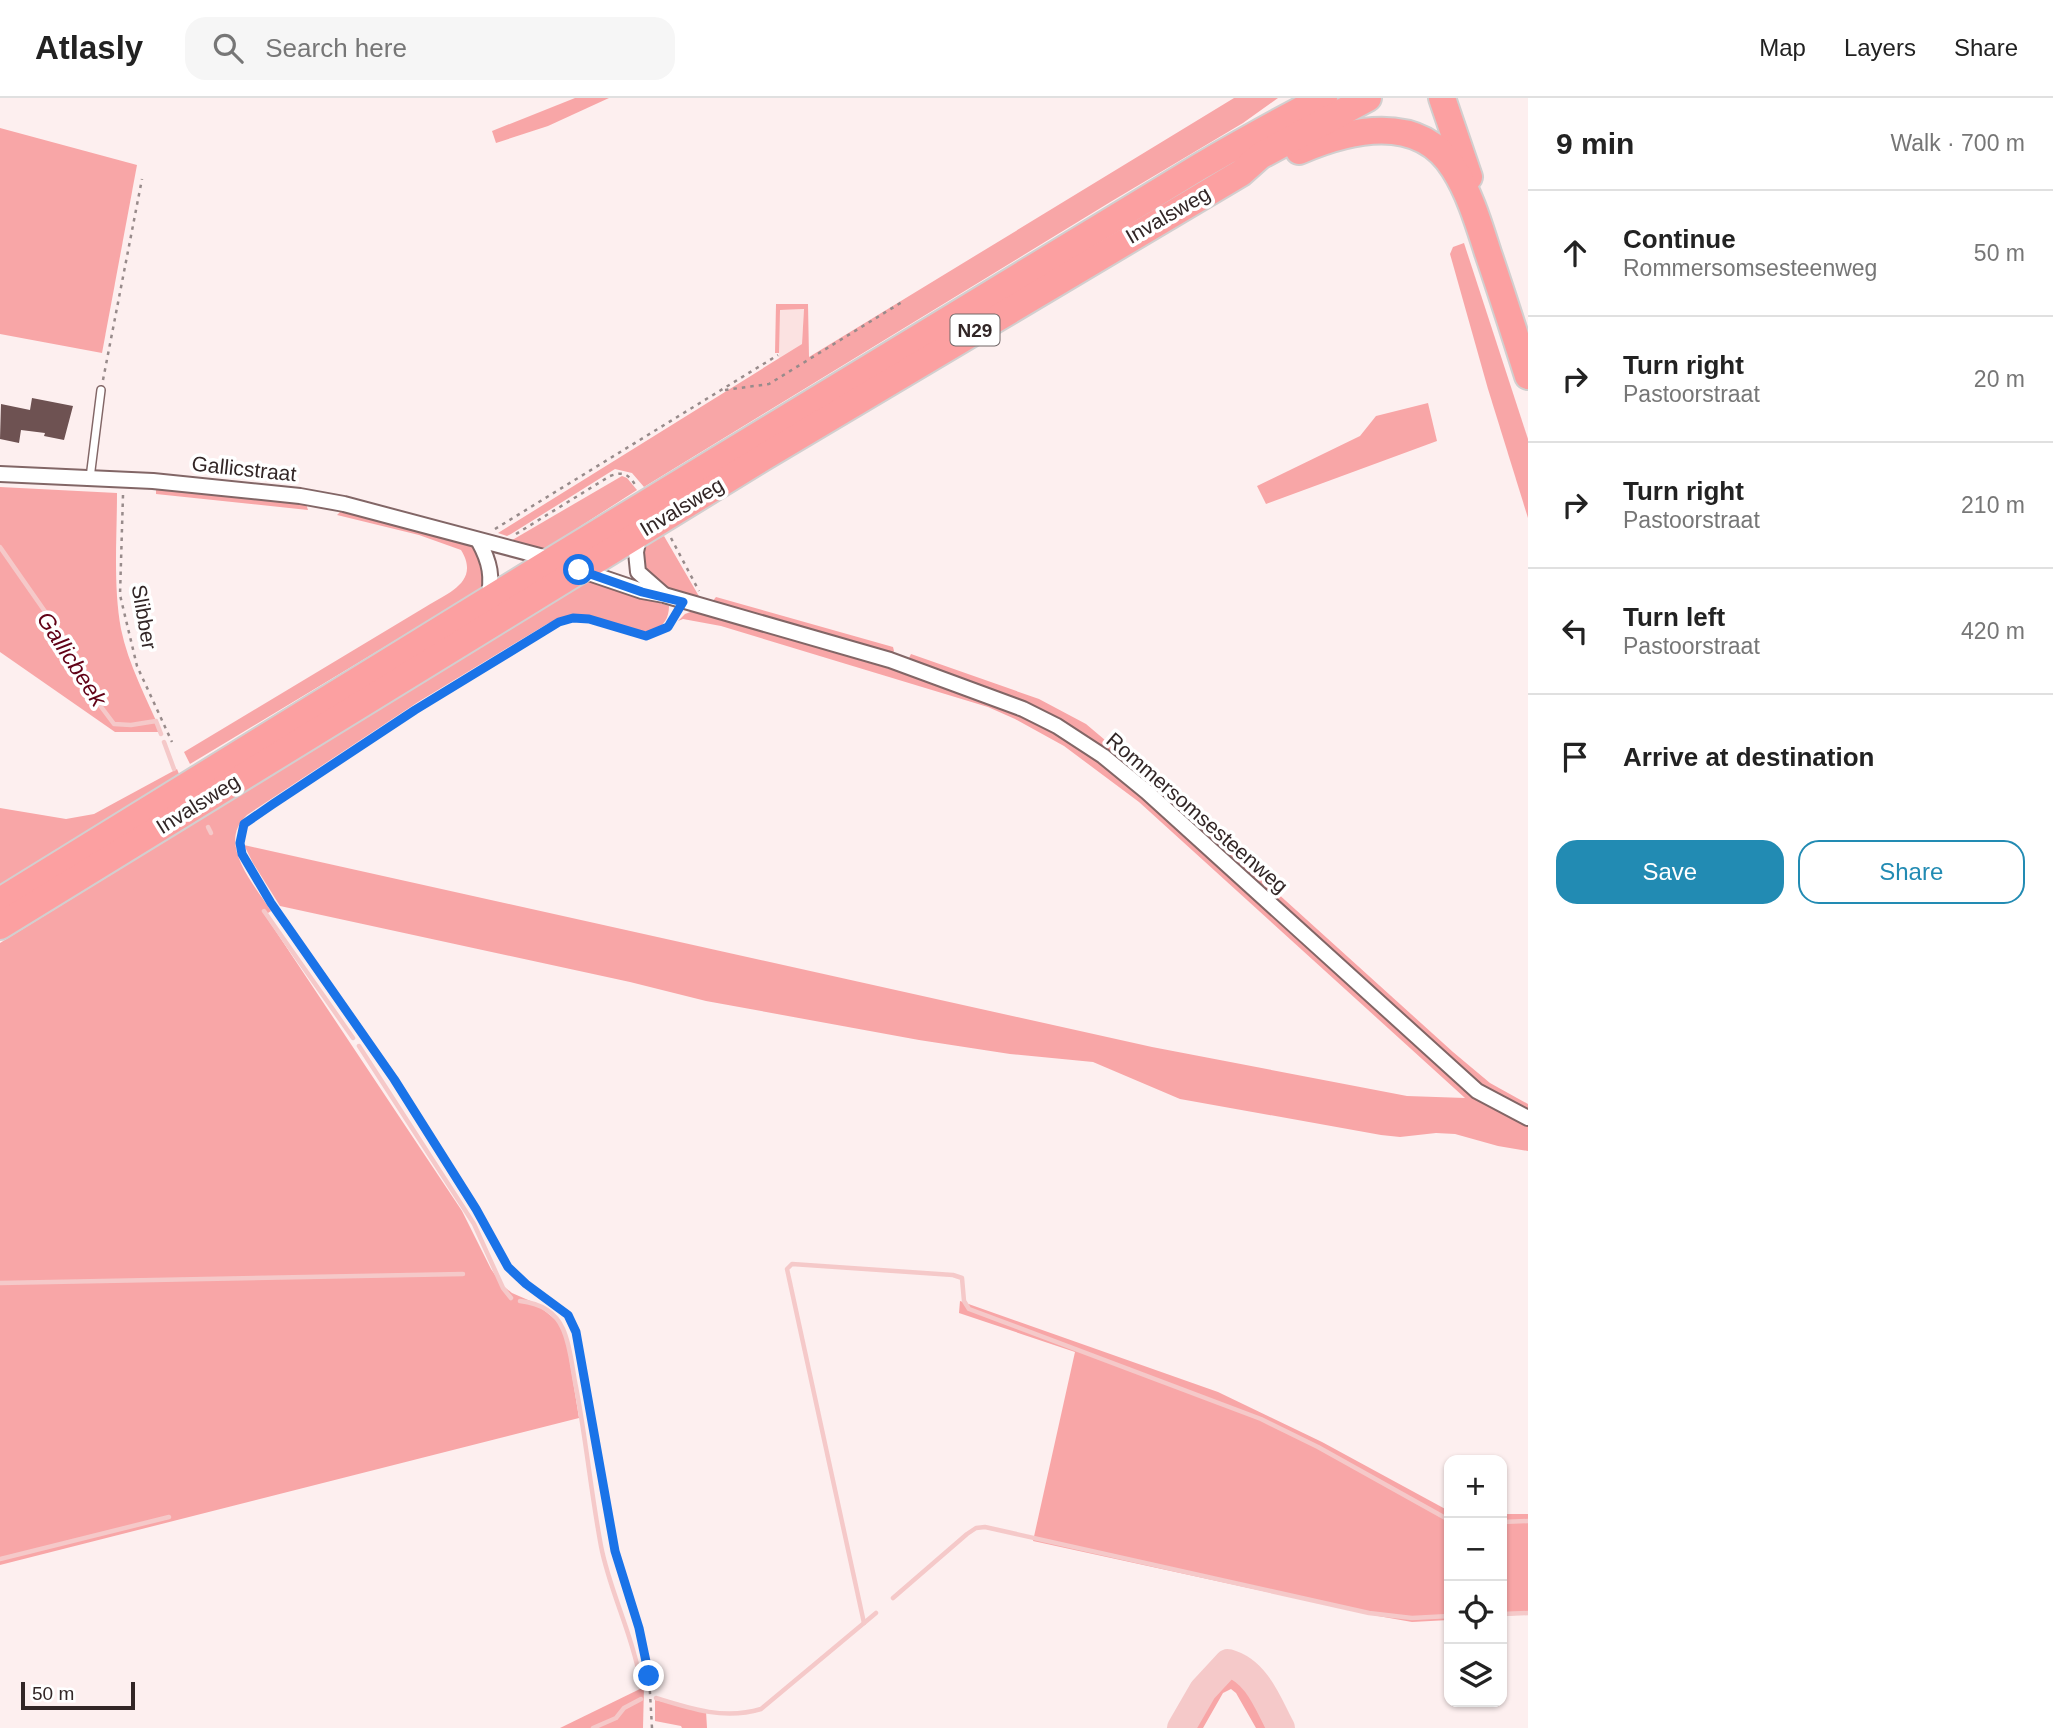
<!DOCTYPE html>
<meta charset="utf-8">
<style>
:root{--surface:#fff;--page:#f6f6f6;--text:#222;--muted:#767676;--line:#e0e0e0;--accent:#228bb3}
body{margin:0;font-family:Helvetica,sans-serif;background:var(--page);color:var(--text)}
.controls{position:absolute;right:21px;bottom:21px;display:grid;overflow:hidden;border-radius:14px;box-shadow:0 2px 5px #0004}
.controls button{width:63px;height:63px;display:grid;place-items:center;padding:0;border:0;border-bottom:2px solid var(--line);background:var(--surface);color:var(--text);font:35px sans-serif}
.scale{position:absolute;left:21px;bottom:18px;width:114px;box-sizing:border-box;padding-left:7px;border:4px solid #322626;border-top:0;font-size:19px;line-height:24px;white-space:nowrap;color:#322626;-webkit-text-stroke:5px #fff;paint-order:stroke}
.stop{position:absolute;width:21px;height:21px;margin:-16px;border:5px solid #1a73e8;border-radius:50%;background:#fff}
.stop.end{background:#1a73e8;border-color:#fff;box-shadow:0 2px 7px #0008}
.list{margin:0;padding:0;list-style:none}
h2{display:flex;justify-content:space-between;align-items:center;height:91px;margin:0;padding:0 28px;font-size:30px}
h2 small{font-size:23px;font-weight:400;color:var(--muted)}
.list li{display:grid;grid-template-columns:46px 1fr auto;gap:21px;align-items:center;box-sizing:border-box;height:126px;padding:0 28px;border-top:2px solid var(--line)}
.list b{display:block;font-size:26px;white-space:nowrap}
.list p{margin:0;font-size:23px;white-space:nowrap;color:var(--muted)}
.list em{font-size:23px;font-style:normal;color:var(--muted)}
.actions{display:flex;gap:14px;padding:21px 28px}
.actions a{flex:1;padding:16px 0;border:2px solid var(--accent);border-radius:21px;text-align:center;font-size:24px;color:var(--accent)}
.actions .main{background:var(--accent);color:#fff}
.icon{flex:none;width:38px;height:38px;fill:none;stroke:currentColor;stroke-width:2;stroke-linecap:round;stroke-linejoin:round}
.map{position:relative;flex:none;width:1528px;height:1630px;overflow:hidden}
header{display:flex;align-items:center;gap:42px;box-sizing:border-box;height:98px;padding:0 35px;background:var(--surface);border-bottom:2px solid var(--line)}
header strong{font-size:33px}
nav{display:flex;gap:38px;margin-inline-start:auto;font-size:24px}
.search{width:490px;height:63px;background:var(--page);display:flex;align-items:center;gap:18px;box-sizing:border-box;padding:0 24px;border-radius:21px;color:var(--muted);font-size:26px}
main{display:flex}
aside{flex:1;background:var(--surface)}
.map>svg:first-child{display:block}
</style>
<header>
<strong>Atlasly</strong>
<div class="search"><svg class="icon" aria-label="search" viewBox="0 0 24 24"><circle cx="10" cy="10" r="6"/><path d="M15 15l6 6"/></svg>Search here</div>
<nav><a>Map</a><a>Layers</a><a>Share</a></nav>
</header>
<main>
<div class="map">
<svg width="1528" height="1630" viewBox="0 0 1528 1630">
<rect width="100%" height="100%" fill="#fdefef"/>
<polygon fill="#fbe2e1" points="804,211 802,246 779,262 779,212"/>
<g fill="#f8a6a7">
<polygon points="575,0 609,0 548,28 496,45 492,33"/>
<polygon points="1234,0 1278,0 1243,25 1112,103 657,381 644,389 632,375 615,371 511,436 507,438 498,435 802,246 804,211 780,212 779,255 775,255 776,206 808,206 809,259"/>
<polygon points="0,30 137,67 102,255 0,236"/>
<polygon points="1464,145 1528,341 1528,420 1488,291 1450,156 1453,149"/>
<polygon points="1428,305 1437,343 1266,406 1257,388 1360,338 1376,318"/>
<polygon points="622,378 627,380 637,392 545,451 539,453 507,445"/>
<path d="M 0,389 L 117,395 C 117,440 113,487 121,531 C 128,566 147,601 161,634 L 115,634 L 0,554 Z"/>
<polygon points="156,390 298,403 306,406 308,412 156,396"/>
<path d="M 343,411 L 471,448 L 482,461 L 485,483 L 479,492 L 190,666 L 184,654 L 427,508 C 450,494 480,483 461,452 L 419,437 L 337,417 Z"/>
<path d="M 664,438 L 700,500 C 675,493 631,483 645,447 Z"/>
<path d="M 586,484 L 596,484 L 669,508 C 669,520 664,528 652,534 C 608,535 600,504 547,526 L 418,604 L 247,717 C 216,745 254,786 271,813 L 265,817 L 462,1113 L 491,1171 L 502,1187 L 512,1195 L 535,1205 L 561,1226 L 567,1246 L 579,1320 L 0,1467 L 0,845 Z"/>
<polygon points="716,499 893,549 894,553 891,556 712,504"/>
<path d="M 693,513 C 753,532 813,548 873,566 C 969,594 1053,620 1130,688 L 1445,974 L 1490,1009 L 1528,1027 L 1528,1053 L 1498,1048 L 1455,1036 L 1436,1035 L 1400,1039 L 1381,1037 L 1180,1001 L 1093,964 L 1010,956 L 919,942 L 706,903 L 630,884 L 280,808 L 253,765 L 244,747 L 1152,949 L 1407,998 L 1465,1000 L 1139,704 L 1064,648 L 1015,621 L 988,609 L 721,528 L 683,521 L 678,523 L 685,516 Z"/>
<path d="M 911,556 L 1039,601 L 1086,626 L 1150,680 L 1453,954 L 1490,985 L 1528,1006 L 1528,1015 L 1500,1001 L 1477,985 L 1099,648 C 1042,608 976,585 911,563 L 909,560 Z"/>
<polygon points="177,671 179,676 0,787 0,710 66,721 94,716"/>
<polygon points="960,1203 1218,1294 1322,1344 1449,1413 1449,1522 1412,1524 1378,1518 1033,1443 1075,1254 959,1215"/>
<polygon points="1502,1416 1528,1416 1528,1516 1502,1518"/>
<polygon points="1226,1579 1234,1580 1250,1596 1269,1630 1256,1630 1236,1595 1231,1591 1223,1595 1203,1630 1188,1630 1217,1588"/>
<polygon points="644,1589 643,1630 560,1630"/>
<polygon points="655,1602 706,1613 707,1630 682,1630 681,1628 655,1623"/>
</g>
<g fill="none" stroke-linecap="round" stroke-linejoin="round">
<g stroke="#f5c9c9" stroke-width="4.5">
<polyline points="0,449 60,535 99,606 114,626 131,627 156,623 161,636"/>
<polyline points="164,644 174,671"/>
<polyline points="208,729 211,735"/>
<polyline points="264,813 353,940"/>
<polyline points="359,948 474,1126 503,1190 511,1200"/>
<polyline points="0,1185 463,1176"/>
<path d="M 520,1203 C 538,1205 555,1213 563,1231 C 571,1249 572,1270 576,1289 C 586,1341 591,1395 601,1448 C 609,1490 629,1529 638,1571"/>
<polyline points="1502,1424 1528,1423"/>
<polyline points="0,1461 169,1419"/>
<polyline points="893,1500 967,1436 976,1430 985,1429 1369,1515 1412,1520 1449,1518"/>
<polyline points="1502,1516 1528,1515"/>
<polyline points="864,1525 787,1171 792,1166 953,1177 962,1180 964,1203 969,1211 1261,1321 1318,1349 1449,1422"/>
<path d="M 656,1600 C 691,1611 725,1622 761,1611 L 876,1515"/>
<polyline points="593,1630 616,1620 624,1610 641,1601"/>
</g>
<path stroke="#f5c9c9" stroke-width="28" d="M 1181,1630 L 1203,1592 L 1228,1565 C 1257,1573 1268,1606 1281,1630"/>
</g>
<polygon fill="#6e5252" points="32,300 73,308 64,342 44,338 45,335 21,332 19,345 0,341 1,306 30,312"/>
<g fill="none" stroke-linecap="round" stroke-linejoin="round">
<g stroke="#826666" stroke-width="10">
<polyline id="lane" points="90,380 101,292"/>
</g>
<g stroke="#826666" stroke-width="18">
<g id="street">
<polyline points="0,376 153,383 300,398 344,406 551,461"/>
<polyline points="640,435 636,454 638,474 663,496"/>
<path d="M 479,444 C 490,464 493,479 488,502"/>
<polyline points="580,472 642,493 664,497 890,562 1023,611 1057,628 1103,658 1147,694 1477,993 1528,1020"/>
</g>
</g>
<g stroke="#d2cfcf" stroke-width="30">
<g id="highway">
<polyline points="1442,0 1469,79"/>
<path d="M 1299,53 C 1348,32 1419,14 1454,71 C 1470,96 1479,127 1488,155 C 1502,196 1515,237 1528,278"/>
<path d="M 0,803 L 553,462 L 1199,69 C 1240,45 1281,22 1324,0"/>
<polyline points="0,828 764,359 1241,75 1260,58 1368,0"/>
</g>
</g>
<g stroke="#988b8b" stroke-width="2.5" stroke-dasharray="3.5 5" stroke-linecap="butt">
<polyline points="103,282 142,81"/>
<polyline points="725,292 769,286 902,204"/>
<polyline points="123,397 120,497 137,568 172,644"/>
<polyline points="495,431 778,257"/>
<path d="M 516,436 L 610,378 C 624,373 628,376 636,388"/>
<polyline points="671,440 699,493"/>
<polyline points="652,1630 649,1578 639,1530 616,1453 576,1234 568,1217 526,1186 508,1169 476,1111 394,981 271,805 241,756 240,745 244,726 273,706 415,612 559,524 573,520 589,521 646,538 668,529 676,515"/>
</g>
<use href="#lane" stroke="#fff" stroke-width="7"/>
<use href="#street" stroke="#fff" stroke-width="14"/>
<use href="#highway" stroke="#fca0a1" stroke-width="26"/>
</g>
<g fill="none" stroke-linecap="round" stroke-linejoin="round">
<polyline stroke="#1a73e8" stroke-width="9" points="579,472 642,494 683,504 668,529 646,538 589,521 573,520 559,524 415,612 273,706 244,726 240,745 242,756 271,805 394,981 476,1111 508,1169 526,1186 568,1217 576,1234 615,1453 639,1530 649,1578"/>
</g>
<g text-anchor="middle" stroke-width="7" stroke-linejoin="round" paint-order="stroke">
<rect fill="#fff" stroke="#706767" stroke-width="2" x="950.5" y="216.5" width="49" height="31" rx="5"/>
<g font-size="19" font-weight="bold" fill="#322626">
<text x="975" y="239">N29</text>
</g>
<g font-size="21" fill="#322626" stroke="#fff">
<text transform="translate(1168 117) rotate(-30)" y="7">Invalsweg</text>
<text transform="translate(244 371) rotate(6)" y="7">Gallicstraat</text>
<text transform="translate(682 409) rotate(-31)" y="7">Invalsweg</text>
<text transform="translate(144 519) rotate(80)" y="7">Slibber</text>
<text transform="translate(198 706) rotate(-32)" y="7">Invalsweg</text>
<text transform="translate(1197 715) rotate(41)" y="7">Rommersomsesteenweg</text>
</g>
<g font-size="23" font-style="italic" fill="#610116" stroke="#fff">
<text transform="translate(72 561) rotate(57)" y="8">Gallicbeek</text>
</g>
</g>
</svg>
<div class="controls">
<button>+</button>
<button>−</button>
<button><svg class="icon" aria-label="locate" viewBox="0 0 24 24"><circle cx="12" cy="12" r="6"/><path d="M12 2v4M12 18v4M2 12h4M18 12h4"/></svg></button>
<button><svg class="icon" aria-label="layers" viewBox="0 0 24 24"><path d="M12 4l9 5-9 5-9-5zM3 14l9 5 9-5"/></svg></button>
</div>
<div class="scale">50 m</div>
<div class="stop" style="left:579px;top:472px"></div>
<div class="stop end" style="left:649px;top:1578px"></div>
</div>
<aside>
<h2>9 min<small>Walk · 700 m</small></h2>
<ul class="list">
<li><svg class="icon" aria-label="ahead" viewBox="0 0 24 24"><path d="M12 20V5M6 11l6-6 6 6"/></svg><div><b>Continue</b><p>Rommersomsesteenweg</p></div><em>50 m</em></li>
<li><svg class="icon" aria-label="right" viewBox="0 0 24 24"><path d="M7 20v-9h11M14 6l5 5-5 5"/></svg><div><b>Turn right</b><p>Pastoorstraat</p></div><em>20 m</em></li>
<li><svg class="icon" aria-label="right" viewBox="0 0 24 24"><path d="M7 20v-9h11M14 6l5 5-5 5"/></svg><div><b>Turn right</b><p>Pastoorstraat</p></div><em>210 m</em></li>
<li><svg class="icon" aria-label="left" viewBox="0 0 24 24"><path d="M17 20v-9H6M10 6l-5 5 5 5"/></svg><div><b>Turn left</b><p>Pastoorstraat</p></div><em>420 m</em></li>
<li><svg class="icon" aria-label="arrive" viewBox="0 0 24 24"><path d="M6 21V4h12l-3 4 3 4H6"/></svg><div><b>Arrive at destination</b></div></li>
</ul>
<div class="actions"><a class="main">Save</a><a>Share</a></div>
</aside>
</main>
